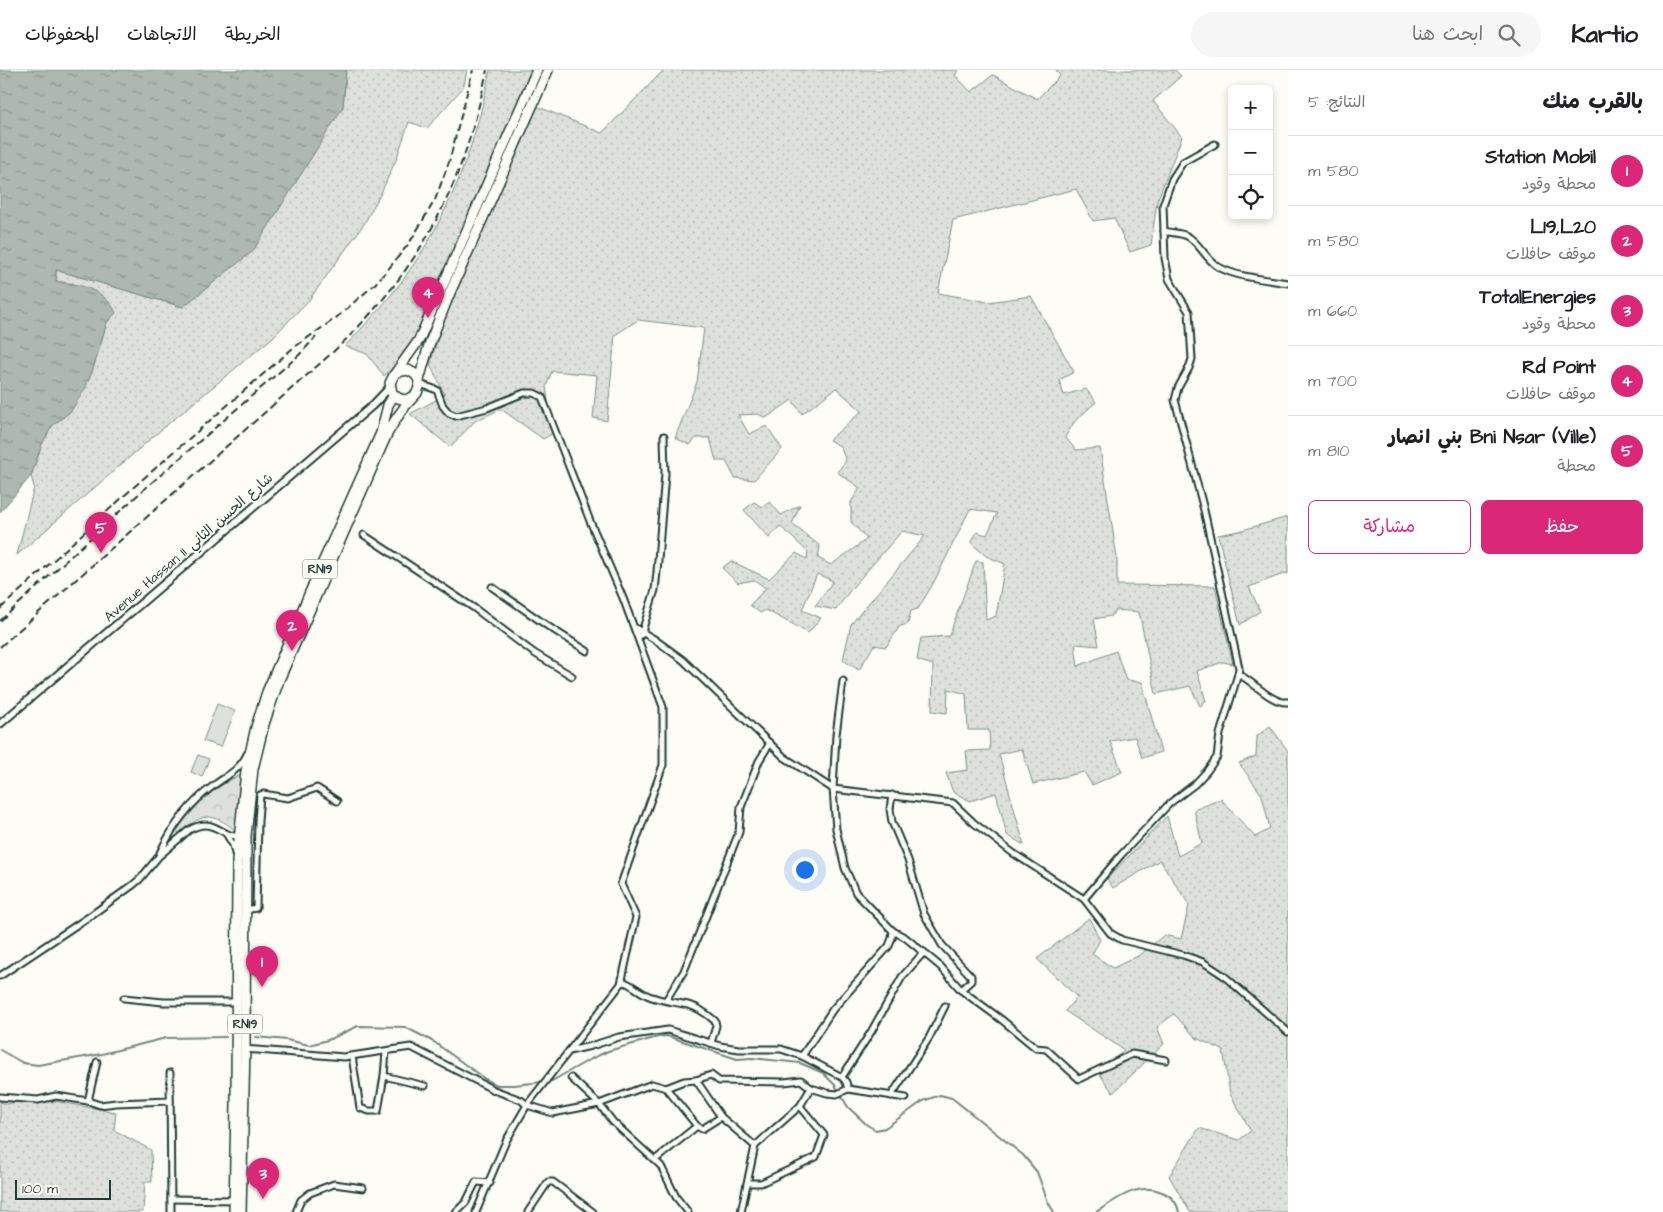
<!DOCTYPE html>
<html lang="ar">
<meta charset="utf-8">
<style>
:root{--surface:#fff;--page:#f6f6f6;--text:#202124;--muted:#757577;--line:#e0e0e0;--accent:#db2777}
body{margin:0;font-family:"Architects Daughter","Playpen Sans Arabic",sans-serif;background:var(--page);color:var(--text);direction:rtl}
.controls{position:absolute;right:15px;top:15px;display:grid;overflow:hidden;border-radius:8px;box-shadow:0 2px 8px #0003}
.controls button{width:45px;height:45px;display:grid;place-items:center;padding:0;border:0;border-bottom:1px solid var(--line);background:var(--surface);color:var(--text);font:25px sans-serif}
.scale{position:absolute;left:15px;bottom:12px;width:96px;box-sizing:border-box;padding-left:5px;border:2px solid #1f3d34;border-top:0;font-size:14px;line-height:18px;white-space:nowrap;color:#1f3d34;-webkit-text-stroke:4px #fdfcf7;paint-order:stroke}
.you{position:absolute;left:804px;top:799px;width:18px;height:18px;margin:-12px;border:4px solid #fff;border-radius:50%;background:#1a73e8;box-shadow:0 0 0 8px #1a73e833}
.badge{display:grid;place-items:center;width:32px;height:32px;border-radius:50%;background:var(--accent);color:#fff;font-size:16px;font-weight:700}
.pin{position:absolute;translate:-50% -41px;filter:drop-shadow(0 1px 2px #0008)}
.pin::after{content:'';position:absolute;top:26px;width:18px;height:15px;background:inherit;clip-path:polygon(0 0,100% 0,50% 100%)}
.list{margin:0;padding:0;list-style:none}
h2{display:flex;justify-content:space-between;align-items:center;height:65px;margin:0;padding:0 20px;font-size:21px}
h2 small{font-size:16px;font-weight:400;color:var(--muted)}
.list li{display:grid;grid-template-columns:32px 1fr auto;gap:15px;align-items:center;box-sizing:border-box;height:70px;padding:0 20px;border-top:1px solid var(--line)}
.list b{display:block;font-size:19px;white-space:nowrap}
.list p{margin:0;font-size:16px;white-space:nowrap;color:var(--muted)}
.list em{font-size:16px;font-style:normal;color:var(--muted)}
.actions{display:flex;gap:10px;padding:15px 20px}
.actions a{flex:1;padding:11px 0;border:1px solid var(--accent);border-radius:8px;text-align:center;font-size:18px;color:var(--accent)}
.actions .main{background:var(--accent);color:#fff}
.icon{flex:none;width:28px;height:28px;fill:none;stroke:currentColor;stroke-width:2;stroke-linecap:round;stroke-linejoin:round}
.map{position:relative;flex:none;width:1288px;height:1142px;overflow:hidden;direction:ltr}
header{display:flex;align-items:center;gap:30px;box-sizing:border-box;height:70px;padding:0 25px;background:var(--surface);border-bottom:1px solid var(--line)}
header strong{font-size:24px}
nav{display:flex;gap:28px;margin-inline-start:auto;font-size:18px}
.search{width:350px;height:45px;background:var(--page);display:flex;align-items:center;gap:12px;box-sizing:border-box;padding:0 18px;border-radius:28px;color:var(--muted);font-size:19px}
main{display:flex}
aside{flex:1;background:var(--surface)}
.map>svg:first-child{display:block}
</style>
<header>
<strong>Kartio</strong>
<div class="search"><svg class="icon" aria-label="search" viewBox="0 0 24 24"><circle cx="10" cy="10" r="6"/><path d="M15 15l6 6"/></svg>ابحث هنا</div>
<nav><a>الخريطة</a><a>الاتجاهات</a><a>المحفوظات</a></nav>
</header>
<main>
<aside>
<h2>بالقرب منك<small>النتائج: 5</small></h2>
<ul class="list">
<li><span class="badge">1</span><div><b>Station Mobil</b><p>محطة وقود</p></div><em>580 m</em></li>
<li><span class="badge">2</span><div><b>L19,L20</b><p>موقف حافلات</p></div><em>580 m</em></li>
<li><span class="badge">3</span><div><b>TotalEnergies</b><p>محطة وقود</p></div><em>660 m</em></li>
<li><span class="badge">4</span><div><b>Rd Point</b><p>موقف حافلات</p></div><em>700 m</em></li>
<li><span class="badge">5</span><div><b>Bni Nsar (Ville) بني انصار</b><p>محطة</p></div><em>810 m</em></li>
</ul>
<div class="actions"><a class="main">حفظ</a><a>مشاركة</a></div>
</aside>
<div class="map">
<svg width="1288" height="1142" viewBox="0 0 1288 1142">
<defs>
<pattern id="grass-dots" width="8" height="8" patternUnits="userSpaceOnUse" patternTransform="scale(1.25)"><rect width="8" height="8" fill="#dde0db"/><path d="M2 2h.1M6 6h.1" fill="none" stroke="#bdc1bd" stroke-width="1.8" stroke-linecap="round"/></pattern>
<pattern id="park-crowns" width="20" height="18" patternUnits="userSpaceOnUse" patternTransform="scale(1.25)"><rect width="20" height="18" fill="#dde0db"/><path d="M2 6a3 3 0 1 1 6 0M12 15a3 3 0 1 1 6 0" fill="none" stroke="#bdc1bd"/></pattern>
<pattern id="water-ripples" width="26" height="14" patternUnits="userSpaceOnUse" patternTransform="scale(1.25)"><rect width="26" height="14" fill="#aeb8b1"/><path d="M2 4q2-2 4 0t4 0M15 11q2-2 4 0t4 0" fill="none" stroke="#8d9791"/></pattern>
</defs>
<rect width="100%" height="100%" fill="#fdfcf7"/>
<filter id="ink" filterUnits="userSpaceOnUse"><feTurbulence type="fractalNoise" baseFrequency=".02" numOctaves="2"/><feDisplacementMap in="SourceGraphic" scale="10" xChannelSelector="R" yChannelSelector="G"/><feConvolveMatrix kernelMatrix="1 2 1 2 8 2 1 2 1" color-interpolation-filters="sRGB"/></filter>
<g filter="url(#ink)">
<g fill="url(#grass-dots)" stroke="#7e8e88">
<polygon points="346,0 467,0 464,15 460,21 427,58 409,52 396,90 381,123 364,154 309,230 272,268 162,359 17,485 34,417 31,406 42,374 52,356 71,341 93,299 107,252 112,248 74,214 56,211 56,200 183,237 343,37"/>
<path d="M 490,0 L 534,0 L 428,248 L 402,290 L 384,306 L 367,284 L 345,276 C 361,259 377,243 391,225 C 444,160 475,81 490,0 Z"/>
<polygon points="664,0 959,0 955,5 971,22 993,5 1037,29 1060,6 1056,0 1175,0 1181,6 1153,31 1182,67 1157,131 1151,175 1130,182 1114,148 1093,151 1076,119 953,150 938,223 989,232 1031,226 1074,302 1059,310 1064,325 1086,319 1096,332 1075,351 1065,367 1076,380 1100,378 1117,488 1117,515 1215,516 1233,594 1223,592 1197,601 1206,631 1200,636 1190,616 1156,624 1139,542 1116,540 1111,546 1094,549 1099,576 1075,574 1078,596 1116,581 1126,610 1142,612 1161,682 1142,688 1135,667 1110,671 1122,702 1092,715 1084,702 1033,714 1022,679 999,684 1024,775 1007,765 996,723 970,731 953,722 946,703 968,700 966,681 990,680 989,660 968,660 966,624 948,619 947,643 932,641 933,595 917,590 921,568 949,566 976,491 983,492 986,550 996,546 1005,494 986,486 971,473 977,462 987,465 997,443 970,439 934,512 918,539 911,541 908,554 900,556 886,577 874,575 859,600 843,590 851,554 925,466 902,461 851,519 836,540 815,536 833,511 817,504 802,540 821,548 808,563 766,540 760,543 750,535 766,518 754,510 738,513 722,498 731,491 769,509 796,483 807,489 808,482 780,456 769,468 744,440 754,432 762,437 770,432 781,445 800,435 792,454 820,476 818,488 831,495 867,469 851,452 851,432 860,418 837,402 846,391 840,376 829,370 862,341 836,318 802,344 792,330 766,348 758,344 738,345 749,364 767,356 782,379 754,410 735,408 726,391 716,391 710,368 696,368 690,375 675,368 697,312 704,258 638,250 615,265 607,351 593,348 597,305 552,301 546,317 553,363 543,369 501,339 475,351 450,377 410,344 445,325 430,294 444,249 536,36 602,63"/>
<polygon points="1288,447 1288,504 1286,503 1249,517 1260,541 1240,555 1218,465 1239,461"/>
<polygon points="1270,656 1288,681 1288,1142 1190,1142 1169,1106 1199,1058 1239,1070 1251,1061 1230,1024 1223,980 1196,968 1174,944 1157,957 1164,974 1113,1023 1099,1003 1124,980 1065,941 1077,927 1037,889 1089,848 1100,870 1092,884 1113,898 1140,885 1164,865 1181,869 1189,835 1160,790 1113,818 1107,809 1167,746 1178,786 1202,773 1194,740 1221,729 1255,767 1270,759 1262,725 1239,693 1256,686 1257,666"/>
<polygon points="37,1028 116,1042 114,1060 151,1080 152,1112 145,1112 143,1142 0,1142 0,1031 6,1034"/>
</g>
<path fill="url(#park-crowns)" stroke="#7e8e88" d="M 241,705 L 236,761 C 213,742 201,742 180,764 L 176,761 C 195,737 212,717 241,705 Z"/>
<g fill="#dde0db" stroke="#7e8e88">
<polygon points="217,634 235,641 221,677 203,671"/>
<polygon points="198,685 209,689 202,707 191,702"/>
</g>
<path fill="url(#water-ripples)" stroke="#75877f" d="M 0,0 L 346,0 L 343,37 L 253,181 L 183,237 L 56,200 L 56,211 C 62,213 67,213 73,214 C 90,217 109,226 116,243 L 107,252 L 93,299 L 85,319 L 71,341 L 52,356 L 42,374 L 31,406 L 0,442 Z"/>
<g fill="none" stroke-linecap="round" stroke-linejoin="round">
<g stroke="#75877f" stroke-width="2">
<polyline points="256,967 287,970 309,975 328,970 358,956 405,957 434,972 485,1009 497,1015 514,1015 552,1011 589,990 608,981 658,967 667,966 737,989 752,988 800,993 823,1003 835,1015 848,1037 867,1055 876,1060 885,1058 923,1031 940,1025 952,1028 1023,1085 1037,1102 1048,1132 1054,1142"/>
<polyline points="0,980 23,993 38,995 102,984 166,968 226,967"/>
<path d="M 1096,1142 C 1116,1130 1138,1111 1162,1122 C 1172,1126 1177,1132 1179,1142"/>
</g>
<g stroke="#1f3d34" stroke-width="9">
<g id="minor">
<path d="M 1164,161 C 1171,163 1181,163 1187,166 C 1198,171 1205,188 1217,196 C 1237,208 1265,209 1288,213"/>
<polyline points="420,314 437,320 443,336 449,343 456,346 487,338 524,323 534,323 542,327 590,451 623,528 663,637 663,695 621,814 636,847 621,914 527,1035 506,1071 476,1142"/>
<polyline points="364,465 474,538 534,583 572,606"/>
<polyline points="492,517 549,557 587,581"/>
<polyline points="635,558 654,569 683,590 784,687 833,719 953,733 974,753 1013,783 1084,829 1110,863 1122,870 1183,885 1203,892 1223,905 1288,962"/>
<polyline points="641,565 655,520 657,502 665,404 664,366"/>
<path d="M 1238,604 C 1253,611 1272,634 1288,632"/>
<polyline points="843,611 836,665 833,719 836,759 845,798 856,823 893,861 906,868 941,897 961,920 1002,950 1036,978 1046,979 1079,1009 1132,984 1166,990"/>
<polyline points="892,725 890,739 892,752 908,790 924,844 942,875 971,906 971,911 961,920"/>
<polyline points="227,765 233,775 235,784"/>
<path d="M 160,783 C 172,757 190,733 213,716 C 226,706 240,700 247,684"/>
<polyline points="1084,829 1121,785 1170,733 1195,714 1207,701 1217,687 1220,664 1238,604 1239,598 1204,440 1175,330 1178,318 1189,298 1192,289 1189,242 1169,209 1165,188 1163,135 1172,109 1183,92 1215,74"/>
<polyline points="246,840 256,838 258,751 260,725 263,724 288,728 317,718 337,731"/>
<path d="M 0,906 L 90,846 L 133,815 L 140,809 L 159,786 L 189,760 C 216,745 220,769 242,766"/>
<path d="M 622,911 C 632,914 639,922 649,926 C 662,931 675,932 688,935 C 698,937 707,944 715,951 L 716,956 L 711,973"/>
<polyline points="124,928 163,932 236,932"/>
<polyline points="666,930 684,901 708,841 739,762 741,737 745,727 759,691 770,673"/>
<polyline points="244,979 344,987 411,977 494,1020 521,1030 527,1035 553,1043 599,1034 652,1014 666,1018 684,1011 696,1010 711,1005 719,1011 784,1012 801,1010 811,1018 800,1036"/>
<polyline points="569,981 591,976 619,967 668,960 720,976 739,979 781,979 802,986 833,939 889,876 892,868 893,861"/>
<polyline points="352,986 360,1038 369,1041 378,1041 384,1006 386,982"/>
<polyline points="802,986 842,1007 846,1012 848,1019"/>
<polyline points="170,1003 171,1142"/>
<polyline points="384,1006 425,1016"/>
<polyline points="842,1007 871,962 902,907 924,882"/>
<polyline points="571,1008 599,1034 613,1052 661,1096 676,1127 688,1142"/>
<polyline points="696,1010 721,1047 755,1076 800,1036 824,1065 816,1087 761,1113 747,1113"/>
<polyline points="666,1018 697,1056 702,1059 721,1047"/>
<polyline points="811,1018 827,1023 837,1024 848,1019 906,1028"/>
<polyline points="891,1026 929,968 945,936"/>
<polyline points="0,1027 38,1030 56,1026 88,1031 100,1035 116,1033 170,1031"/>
<polyline points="88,1031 97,992"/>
<polyline points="655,1090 697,1056"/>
<polyline points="171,1129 235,1130"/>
<polyline points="296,1142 301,1130 310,1123 334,1114 363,1118"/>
<polyline points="456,1142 466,1132 476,1112 490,1113"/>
<polyline points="528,1142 548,1112 553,1112 593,1142"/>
<polyline points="741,1142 755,1076"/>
</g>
</g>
<g stroke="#1f3d34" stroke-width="10">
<polyline id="tertiary" points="0,654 372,336 390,317"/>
</g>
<g stroke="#1f3d34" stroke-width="12">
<g id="trunk">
<polyline points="419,310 429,275 449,225 548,0"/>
<polyline points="413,327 405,330 398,328 392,323 390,313 394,305 419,270 537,0"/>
<polyline points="234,1142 236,1032 237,791 246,701 256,657 267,622 324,490 381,363 388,335 394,325"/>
<polyline points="241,1142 245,979 246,766 253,699 264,654 279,610 387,364 396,349 406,335 417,323 419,317 419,310 415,304 408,300 397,302"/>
</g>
</g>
<use href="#minor" stroke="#fdfcf7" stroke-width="5"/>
<use href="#tertiary" stroke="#fdfcf7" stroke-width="6"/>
<use href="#trunk" stroke="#fdfcf7" stroke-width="9"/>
<g stroke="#1f3d34" stroke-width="2" stroke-dasharray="8 4" stroke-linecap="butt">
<polyline points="0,539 135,416 293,278 336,248 374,215 390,197 410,172 435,130 449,92 473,0"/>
<polyline points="0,551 141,422 299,285 316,267"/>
<path d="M 0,577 L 333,282 C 421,199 463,118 487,0"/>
</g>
</g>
</g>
<g text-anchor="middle" stroke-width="4" stroke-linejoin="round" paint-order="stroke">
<g fill="#fdfcf7" stroke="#62766e" stroke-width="1">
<rect x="302.5" y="489.5" width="35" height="19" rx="4"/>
<rect x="227.5" y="944.5" width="35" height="19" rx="4"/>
</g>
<g font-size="12" font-weight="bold" fill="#1f3d34">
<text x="320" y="503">RN19</text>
<text x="245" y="958">RN19</text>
</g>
<g font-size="14" fill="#1f3d34" stroke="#fdfcf7">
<text transform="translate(188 477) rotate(-41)" y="5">Avenue Hassan II شارع الحسن الثاني</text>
</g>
</g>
</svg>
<div class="controls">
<button>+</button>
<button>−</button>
<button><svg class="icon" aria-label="locate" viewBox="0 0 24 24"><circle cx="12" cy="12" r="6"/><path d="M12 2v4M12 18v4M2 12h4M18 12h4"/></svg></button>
</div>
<div class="scale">100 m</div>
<div class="you"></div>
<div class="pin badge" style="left:262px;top:917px">1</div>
<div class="pin badge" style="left:292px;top:581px">2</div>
<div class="pin badge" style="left:263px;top:1129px">3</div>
<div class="pin badge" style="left:428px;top:248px">4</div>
<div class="pin badge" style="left:101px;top:483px">5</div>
</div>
</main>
